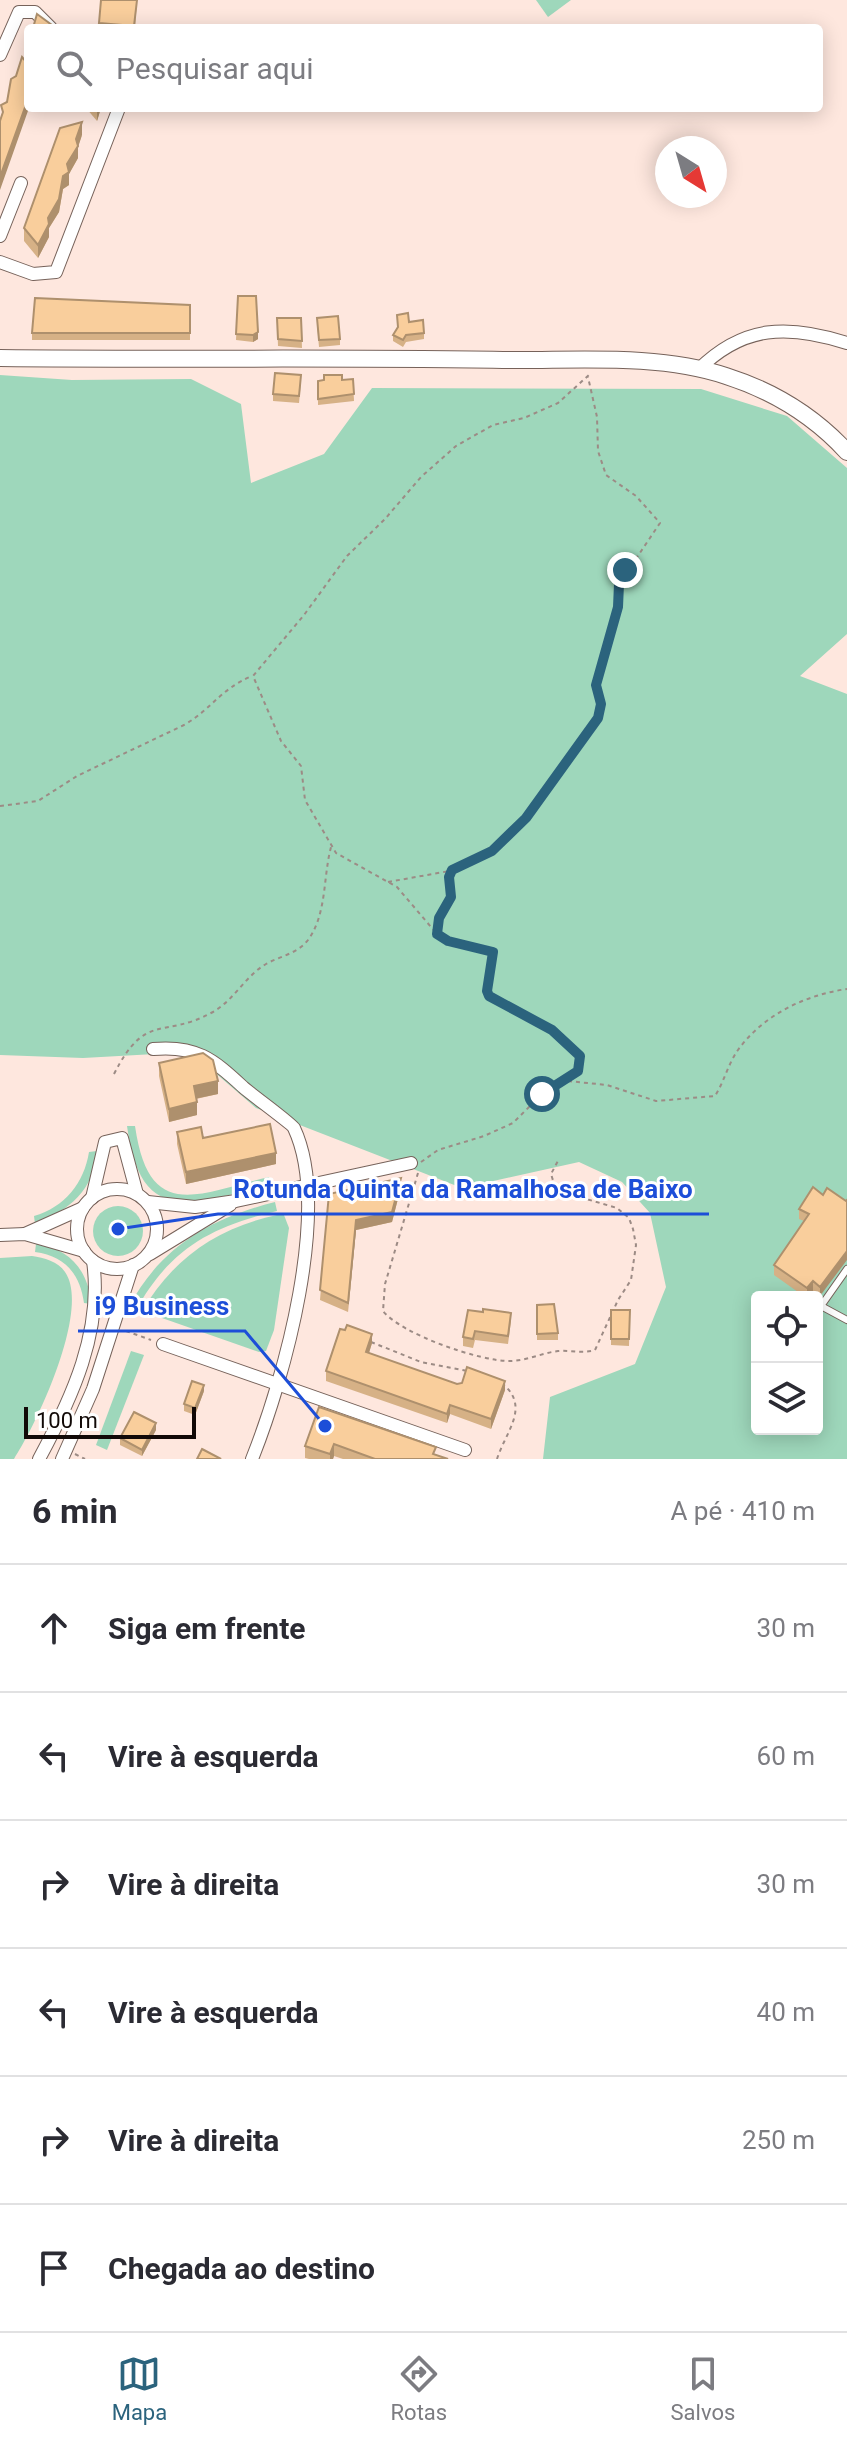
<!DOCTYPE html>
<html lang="pt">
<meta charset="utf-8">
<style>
:root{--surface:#fff;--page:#f7f7f7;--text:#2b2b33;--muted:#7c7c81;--line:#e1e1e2;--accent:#2b637d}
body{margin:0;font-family:Roboto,sans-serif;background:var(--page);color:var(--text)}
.controls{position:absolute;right:24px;bottom:24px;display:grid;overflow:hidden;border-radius:8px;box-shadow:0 4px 20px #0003}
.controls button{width:72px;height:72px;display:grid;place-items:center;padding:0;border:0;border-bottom:2px solid var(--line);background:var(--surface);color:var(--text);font:40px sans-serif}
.compass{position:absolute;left:655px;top:136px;width:72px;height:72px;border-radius:50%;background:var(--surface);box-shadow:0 4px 20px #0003;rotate:143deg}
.scale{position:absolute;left:24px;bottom:20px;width:172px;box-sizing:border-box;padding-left:8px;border:4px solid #110907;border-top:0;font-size:22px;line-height:28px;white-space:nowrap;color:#110907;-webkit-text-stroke:6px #fff;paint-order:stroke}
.stop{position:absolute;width:24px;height:24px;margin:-18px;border:6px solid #2b637d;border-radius:50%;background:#fff}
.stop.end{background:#2b637d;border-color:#fff;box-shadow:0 2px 8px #0008}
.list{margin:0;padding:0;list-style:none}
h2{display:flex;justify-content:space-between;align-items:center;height:104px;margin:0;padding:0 32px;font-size:34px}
h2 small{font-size:26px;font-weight:400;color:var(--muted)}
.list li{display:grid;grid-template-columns:52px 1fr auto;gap:24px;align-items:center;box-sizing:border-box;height:128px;padding:0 32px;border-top:2px solid var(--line)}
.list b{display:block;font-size:30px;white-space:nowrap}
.list em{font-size:26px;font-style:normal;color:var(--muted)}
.icon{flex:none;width:44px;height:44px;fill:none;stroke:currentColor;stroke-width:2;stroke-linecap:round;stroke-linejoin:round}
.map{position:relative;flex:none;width:847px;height:1459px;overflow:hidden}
.search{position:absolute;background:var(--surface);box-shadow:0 4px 20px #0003;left:24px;right:24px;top:24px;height:88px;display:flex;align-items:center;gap:20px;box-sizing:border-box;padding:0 28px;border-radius:8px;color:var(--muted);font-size:30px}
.sheet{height:872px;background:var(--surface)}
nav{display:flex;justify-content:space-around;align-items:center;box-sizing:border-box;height:112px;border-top:2px solid var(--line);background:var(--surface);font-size:22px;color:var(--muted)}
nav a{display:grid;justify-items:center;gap:4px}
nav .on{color:var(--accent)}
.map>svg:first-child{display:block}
</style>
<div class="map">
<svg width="847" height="1459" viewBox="0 0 847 1459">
<rect width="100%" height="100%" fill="#fee7de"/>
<g fill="#9ed7bb" fill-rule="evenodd">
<polygon points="536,0 571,0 548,17"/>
<path d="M 0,375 L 72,380 L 191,379 L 241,404 L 251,483 L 324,454 L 372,388 L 701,389 L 787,416 L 847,468 L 847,634 L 800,676 L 847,694 L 847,1459 L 543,1459 L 550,1397 L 635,1364 L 666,1287 L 650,1213 L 622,1182 L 579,1162 L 462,1188 L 256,1108 L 191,1052 L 83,1058 L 0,1055 ZM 757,1297 L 817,1297 L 817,1429 L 757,1429 Z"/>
<path d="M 127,1126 L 135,1126 C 149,1223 197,1194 269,1177 L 271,1185 C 193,1202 141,1230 127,1126 Z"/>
<path d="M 97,1151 C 94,1191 69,1210 35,1224 L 34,1216 C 65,1207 84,1183 89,1152 Z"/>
<path d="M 275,1202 L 277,1211 C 210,1227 170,1249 136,1310 L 129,1307 C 160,1247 211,1218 275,1202 Z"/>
<circle cx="118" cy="1231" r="25"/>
<path d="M 277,1215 L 284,1215 L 289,1228 L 274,1330 L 266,1351 L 259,1352 L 142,1311 C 174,1258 216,1228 277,1215 Z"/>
<path d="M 36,1244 C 71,1249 87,1270 92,1304 L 84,1303 C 80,1274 65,1256 35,1252 Z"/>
<path d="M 32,1256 C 44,1258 58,1261 65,1272 C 91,1309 37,1424 14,1459 L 0,1459 L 0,1258 Z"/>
<polygon points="131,1351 144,1355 107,1450 96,1445"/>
</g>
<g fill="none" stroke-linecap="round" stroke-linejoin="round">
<g stroke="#76625a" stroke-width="8">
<polyline id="service" points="847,1269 821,1306 847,1320"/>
</g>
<g stroke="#76625a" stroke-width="14">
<g id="minor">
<polyline points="0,55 19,12 35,12 51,28"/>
<polyline points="0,236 21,183"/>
<polyline points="0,262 33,274 56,272 119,108"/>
<path d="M 698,370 C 743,325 788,324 847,343"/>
<path d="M 153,1049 C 196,1045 213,1059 243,1087 C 252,1095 292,1124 294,1128 C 332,1209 284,1379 252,1459"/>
<circle cx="117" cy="1229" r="40"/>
<polyline points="92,1198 105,1142 122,1138 137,1194"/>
<polyline points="148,1202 195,1207 236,1201 411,1163"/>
<polyline points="25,1234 83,1208"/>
<polyline points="0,1235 25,1234 84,1251"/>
<polyline points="150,1254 230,1205"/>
<polyline points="163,1344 465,1450"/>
<path d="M 39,1459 C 72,1398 103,1331 93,1261"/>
<polyline points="62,1459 93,1389 133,1265"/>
</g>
</g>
<g stroke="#76625a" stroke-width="18">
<path id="tertiary" d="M 0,358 C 168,360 335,357 503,360 C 575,361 657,353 726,376 C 773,391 814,416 847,452"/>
</g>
<g stroke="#9c8b85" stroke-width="2" stroke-dasharray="4 4" stroke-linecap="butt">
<path d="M 0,806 L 38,801 L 77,776 L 184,725 C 212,709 219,690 252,676"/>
<polyline points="388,882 455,870 492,851 526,818 600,714 596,685 618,607 619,584 660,523 636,496 606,475 598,451 597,417 588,377"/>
<polyline points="437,933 439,918 451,897 451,872"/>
<path d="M 114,1074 C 146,1011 163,1039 211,1013 C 234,1001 244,977 266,964 C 280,956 297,954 308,940 C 327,914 323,877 331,847"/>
<path d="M 568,1081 L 607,1085 L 656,1101 L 715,1096 C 724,1082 728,1064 738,1050 C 763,1015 805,995 847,989"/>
<polyline points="421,1162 438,1150 484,1136 513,1123 542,1094 578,1071 580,1056 552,1030 489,996 487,991 493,952 448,941 437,934 397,887 336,853 305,800 301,766 281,741 253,676 304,615 347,556 385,519 421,477 456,446 493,425 524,418 558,403 590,374"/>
<path d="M 418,1173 L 385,1284 L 383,1311 C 401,1334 479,1361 509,1361 C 526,1361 542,1353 558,1351 C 571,1350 582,1354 595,1350 L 618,1300 L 631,1280 L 636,1245 L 633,1229 L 629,1218 L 617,1208 L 556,1190 L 551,1174 L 559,1159"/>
<polyline points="126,1331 151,1340"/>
<polyline points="371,1342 421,1362 468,1371"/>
<polyline points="75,1454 85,1459"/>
<path d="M 497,1459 C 505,1433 530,1408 504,1385"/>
</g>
<use href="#service" stroke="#fff" stroke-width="6"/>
<use href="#minor" stroke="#fff" stroke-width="12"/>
<use href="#tertiary" stroke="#fff" stroke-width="16"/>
</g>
<g fill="#d6b186">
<polygon points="101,0 137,0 135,28 99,28"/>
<polygon points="86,108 101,108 97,121"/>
<polygon points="82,135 78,147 78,158 69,174 69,185 63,189 59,212 49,228 49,237 38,258 24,241 24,228"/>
<polygon points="238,296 258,339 253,342 236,340"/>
<polygon points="190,305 190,340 32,340 32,333"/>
<polygon points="397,315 424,333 424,339 406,342 403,347 393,341 393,335 397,328"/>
<polygon points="277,318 301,318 302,348 278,346"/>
<polygon points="317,324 340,339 340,345 319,347"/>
<polygon points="353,379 354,401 318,405 318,381"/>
<polygon points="301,382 299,403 273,401 273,394"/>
<polygon points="159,1063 218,1094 196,1099 197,1115 169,1122 159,1076"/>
<polygon points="177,1132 203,1138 276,1164 186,1184 177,1144"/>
<polygon points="401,1187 392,1222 356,1230 348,1312 320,1300 329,1194"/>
<polygon points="823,1195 820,1296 813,1291 808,1297 805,1297 774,1275 774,1265 804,1221 799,1219 799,1209"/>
<polygon points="537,1305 558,1333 558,1340 537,1340"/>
<polygon points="468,1310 511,1321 508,1344 475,1340 473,1348 463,1346 463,1337"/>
<polygon points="611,1310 630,1310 629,1346 611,1345"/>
<polygon points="345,1330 372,1343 369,1353 457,1384 505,1390 491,1429 450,1414 447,1423 326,1381 326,1371"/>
<polygon points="204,1391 195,1415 184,1411 184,1404"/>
<polygon points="319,1407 436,1455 448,1459 343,1459 334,1456 333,1459 309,1459 305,1458 305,1446"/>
<polygon points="156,1430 142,1456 120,1445 120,1438"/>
</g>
<g fill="#ae906d">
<polygon points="28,99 28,108 29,108 0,190 0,177"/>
<polygon points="97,108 101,108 97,121"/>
<polygon points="82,122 82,135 78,147 78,158 69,174 69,185 63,189 59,212 49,228 49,237 38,258 38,245"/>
<polygon points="258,332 258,339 253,342 253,335"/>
<polygon points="218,1081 218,1094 194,1099 194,1086"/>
<polygon points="197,1102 197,1115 169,1122 169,1109"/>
<polygon points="276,1153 276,1164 186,1184 186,1172"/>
<polygon points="401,1178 401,1187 392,1222 356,1230 348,1312 356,1220"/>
<polygon points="847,1251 847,1260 820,1296 820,1287"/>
<polygon points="813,1281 813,1291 807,1297 807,1288"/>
<polygon points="372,1334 372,1343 366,1362 366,1352"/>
<polygon points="505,1381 505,1390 491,1429 491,1419"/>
<polygon points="204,1385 204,1391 195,1415 195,1408"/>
<polygon points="450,1405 450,1414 447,1423 447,1414"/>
<polygon points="156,1423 156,1430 142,1456 142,1450"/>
<polygon points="334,1444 334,1456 333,1459 330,1459 330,1454"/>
</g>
<g fill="#f9ce9c" stroke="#ae906d" stroke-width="2">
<polygon points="101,0 137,0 134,26 99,23"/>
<polygon points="37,14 56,28 33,28"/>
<polygon points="22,57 28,64 28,99 0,177 0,121 3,112 1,105 7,102 11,79 16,76"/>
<polygon points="82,122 76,139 78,146 67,164 69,172 63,176 59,199 48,218 49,224 38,245 24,228 60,128"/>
<polygon points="238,296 256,296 258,332 253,335 236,334"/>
<polygon points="35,298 190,305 190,333 32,333"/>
<polygon points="408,313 409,322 423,320 424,333 406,335 403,340 393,335 398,327 397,315"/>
<polygon points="338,316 340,339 319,340 317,318"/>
<polygon points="277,318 301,318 302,341 278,339"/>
<polygon points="275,373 301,375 299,396 273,394"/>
<polygon points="324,375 342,375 342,380 353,379 354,394 318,399 318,381 324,380"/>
<polygon points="203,1053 213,1060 218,1081 194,1086 197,1102 169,1109 159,1063"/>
<polygon points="270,1124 276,1153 186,1172 177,1132 201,1127 203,1138"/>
<polygon points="401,1178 392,1212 356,1220 348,1303 320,1290 329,1194"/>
<polygon points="813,1187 823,1195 827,1188 846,1201 847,1200 847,1251 820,1287 813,1281 807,1288 774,1265 809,1214 799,1209"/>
<polygon points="554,1304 558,1333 537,1334 537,1305"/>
<polygon points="483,1309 511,1313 508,1336 475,1331 473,1339 463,1337 468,1310 483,1312"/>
<polygon points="611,1310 630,1310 629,1339 611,1339"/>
<polygon points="347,1325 372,1334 366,1352 457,1384 462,1383 467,1367 505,1381 491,1419 450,1405 447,1414 326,1371 340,1329 345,1330"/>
<polygon points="192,1381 204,1385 195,1408 184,1404"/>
<polygon points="319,1407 436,1447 433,1454 448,1459 375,1459 334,1444 330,1454 305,1446"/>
<polygon points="134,1412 156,1423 142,1450 120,1438"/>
<polygon points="202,1449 221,1459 197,1459"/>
</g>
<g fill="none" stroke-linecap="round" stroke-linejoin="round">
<polyline stroke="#2b637d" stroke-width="10" points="542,1094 578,1071 580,1056 552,1030 489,996 487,991 493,952 448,941 437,934 439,918 451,897 449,877 452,870 492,851 526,818 598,718 601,704 596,685 618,607 619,584 625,570"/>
</g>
<path fill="none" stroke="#1d4ed8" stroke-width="3" d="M118 1229L218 1214H709M325 1426L245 1331H78"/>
<g fill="#1d4ed8" stroke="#fff" stroke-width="3">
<circle cx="118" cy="1229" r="8"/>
<circle cx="325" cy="1426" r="8"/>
</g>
<g font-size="26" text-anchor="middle" font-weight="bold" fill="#1d4ed8" stroke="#fff" stroke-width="6" stroke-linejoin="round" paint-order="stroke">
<text x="463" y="1198">Rotunda Quinta da Ramalhosa de Baixo</text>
<text x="162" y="1315">i9 Business</text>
</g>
</svg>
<div class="controls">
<button><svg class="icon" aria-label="locate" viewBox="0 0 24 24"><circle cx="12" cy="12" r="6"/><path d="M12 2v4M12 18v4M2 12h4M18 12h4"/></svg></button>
<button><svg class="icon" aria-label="layers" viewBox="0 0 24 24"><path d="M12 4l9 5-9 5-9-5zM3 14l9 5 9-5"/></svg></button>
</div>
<svg class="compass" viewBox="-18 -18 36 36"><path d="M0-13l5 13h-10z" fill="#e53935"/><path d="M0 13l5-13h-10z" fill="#7c7c81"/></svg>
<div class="scale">100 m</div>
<div class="stop" style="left:542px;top:1094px"></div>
<div class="stop end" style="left:625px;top:570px"></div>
<div class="search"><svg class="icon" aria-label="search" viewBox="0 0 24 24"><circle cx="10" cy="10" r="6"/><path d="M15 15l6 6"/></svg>Pesquisar aqui</div>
</div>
<section class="sheet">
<h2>6 min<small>A pé · 410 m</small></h2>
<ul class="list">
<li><svg class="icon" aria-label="ahead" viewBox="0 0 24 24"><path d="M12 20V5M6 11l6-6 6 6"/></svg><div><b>Siga em frente</b></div><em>30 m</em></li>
<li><svg class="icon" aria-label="left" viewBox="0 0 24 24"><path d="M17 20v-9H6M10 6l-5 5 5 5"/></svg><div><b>Vire à esquerda</b></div><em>60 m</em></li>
<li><svg class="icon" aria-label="right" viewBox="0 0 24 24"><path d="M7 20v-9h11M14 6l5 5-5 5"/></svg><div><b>Vire à direita</b></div><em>30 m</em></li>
<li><svg class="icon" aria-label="left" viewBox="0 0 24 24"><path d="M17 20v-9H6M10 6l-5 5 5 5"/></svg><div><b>Vire à esquerda</b></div><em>40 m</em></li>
<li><svg class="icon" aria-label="right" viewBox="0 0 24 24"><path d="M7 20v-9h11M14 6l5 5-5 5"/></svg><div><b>Vire à direita</b></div><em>250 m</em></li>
<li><svg class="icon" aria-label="arrive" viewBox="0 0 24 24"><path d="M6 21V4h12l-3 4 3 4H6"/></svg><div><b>Chegada ao destino</b></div></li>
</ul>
</section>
<nav>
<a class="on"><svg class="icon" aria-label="map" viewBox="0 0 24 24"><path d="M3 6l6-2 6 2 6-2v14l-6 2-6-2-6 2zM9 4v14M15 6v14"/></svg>Mapa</a>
<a><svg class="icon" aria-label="directions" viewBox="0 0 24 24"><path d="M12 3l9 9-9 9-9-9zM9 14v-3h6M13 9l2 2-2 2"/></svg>Rotas</a>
<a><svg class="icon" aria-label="saved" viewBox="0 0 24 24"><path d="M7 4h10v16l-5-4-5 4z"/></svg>Salvos</a>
</nav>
